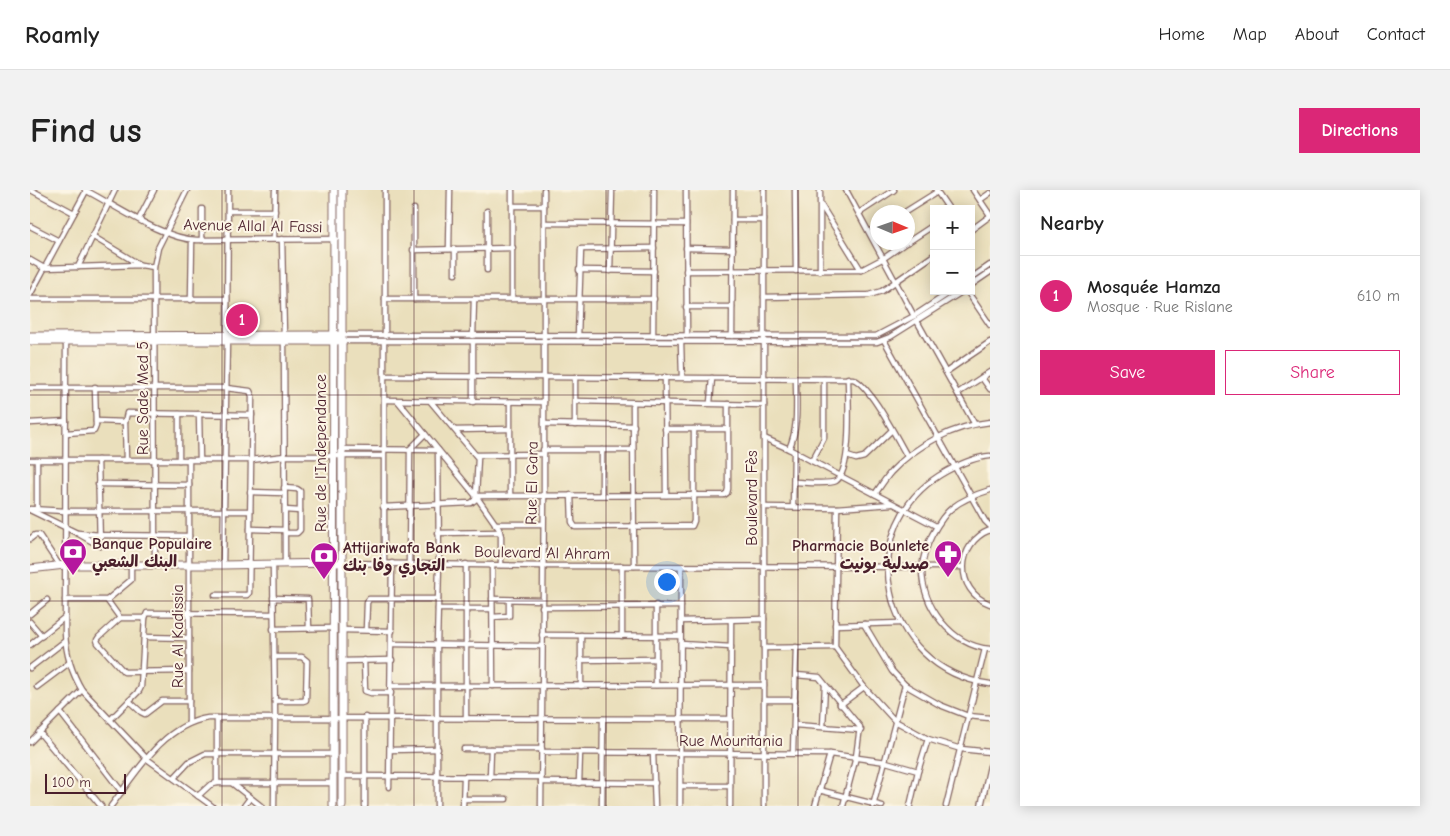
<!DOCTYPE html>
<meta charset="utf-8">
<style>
:root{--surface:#fff;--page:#f2f2f2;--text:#222;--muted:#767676;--line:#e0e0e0;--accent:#db2777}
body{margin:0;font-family:"Comic Neue","Playpen Sans Arabic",sans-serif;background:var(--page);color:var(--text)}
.controls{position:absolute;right:15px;top:15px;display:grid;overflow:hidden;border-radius:0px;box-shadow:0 2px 12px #0003}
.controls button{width:45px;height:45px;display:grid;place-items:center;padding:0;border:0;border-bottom:1px solid var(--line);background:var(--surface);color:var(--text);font:25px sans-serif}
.compass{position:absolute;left:840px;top:15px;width:45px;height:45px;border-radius:50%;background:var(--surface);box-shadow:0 2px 12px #0003;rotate:92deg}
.scale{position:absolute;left:15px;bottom:12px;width:81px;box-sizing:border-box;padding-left:5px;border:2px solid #4a1f2b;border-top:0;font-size:14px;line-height:18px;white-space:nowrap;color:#4a1f2b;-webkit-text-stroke:4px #fcf5e5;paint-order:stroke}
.you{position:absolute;left:636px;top:391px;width:18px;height:18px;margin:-12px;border:4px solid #fff;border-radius:50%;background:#1a73e8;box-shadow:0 0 0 8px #1a73e833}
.badge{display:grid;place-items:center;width:32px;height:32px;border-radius:50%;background:var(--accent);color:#fff;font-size:16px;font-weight:700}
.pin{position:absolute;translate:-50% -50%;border:2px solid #fff;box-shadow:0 1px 5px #0006}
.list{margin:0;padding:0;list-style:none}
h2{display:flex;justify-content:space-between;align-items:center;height:65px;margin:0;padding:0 20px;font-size:21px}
h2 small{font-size:16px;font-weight:400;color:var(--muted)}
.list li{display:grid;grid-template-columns:32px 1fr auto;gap:15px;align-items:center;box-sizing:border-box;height:80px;padding:0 20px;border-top:1px solid var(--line)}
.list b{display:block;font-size:19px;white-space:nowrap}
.list p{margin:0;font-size:16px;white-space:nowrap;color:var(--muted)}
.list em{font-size:16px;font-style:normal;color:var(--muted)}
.actions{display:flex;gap:10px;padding:15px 20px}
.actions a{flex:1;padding:11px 0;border:1px solid var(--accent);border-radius:0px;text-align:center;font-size:18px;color:var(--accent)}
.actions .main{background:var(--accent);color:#fff}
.map{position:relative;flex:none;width:960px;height:616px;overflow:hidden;border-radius:0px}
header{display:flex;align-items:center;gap:30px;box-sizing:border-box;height:70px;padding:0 25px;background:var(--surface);border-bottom:1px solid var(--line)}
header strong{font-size:24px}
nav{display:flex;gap:28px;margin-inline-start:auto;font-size:18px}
.intro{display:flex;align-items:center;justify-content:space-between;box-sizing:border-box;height:120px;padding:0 30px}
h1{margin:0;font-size:35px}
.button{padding:12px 22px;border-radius:0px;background:var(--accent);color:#fff;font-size:18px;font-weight:700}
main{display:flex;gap:30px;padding:0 30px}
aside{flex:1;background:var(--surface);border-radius:0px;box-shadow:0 2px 12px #0003}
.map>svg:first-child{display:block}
</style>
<header>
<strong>Roamly</strong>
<nav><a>Home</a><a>Map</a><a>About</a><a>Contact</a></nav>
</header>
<div class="intro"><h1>Find us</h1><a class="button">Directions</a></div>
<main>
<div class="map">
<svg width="960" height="616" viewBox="0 0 960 616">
<rect width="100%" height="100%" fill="#fcf5e5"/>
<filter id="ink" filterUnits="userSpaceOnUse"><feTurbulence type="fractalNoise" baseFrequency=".02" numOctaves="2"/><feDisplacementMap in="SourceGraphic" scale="10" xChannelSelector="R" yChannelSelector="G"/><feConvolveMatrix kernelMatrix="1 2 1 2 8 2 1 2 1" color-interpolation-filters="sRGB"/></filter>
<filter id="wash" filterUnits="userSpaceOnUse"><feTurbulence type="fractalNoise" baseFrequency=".0096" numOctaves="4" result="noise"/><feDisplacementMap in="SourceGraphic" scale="20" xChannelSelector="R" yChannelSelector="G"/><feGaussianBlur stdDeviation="1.12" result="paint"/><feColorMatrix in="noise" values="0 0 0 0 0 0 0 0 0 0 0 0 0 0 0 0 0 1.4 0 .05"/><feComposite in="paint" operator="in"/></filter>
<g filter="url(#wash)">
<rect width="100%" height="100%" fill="#eadfbc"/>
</g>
<g filter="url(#ink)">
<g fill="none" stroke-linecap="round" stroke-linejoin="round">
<g stroke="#82625e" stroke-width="7">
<g id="street">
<polyline points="1,0 44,23"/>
<path d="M 55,0 C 86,16 133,49 167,50 L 306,49"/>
<polyline points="656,0 657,146"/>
<polyline points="765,0 766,81"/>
<polyline points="790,0 790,81"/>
<polyline points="816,0 884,126"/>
<polyline points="906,0 919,19"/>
<polyline points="943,0 960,25"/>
<polyline points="950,10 960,3"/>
<polyline points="791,15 831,80"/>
<polyline points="483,16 514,16"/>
<polyline points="172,19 172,50"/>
<polyline points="198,21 245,21"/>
<polyline points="457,21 457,80"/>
<polyline points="875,22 907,2"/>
<polyline points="829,23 864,0"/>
<polyline points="109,29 124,0"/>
<polyline points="703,30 734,30"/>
<polyline points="514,33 656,34"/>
<polyline points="0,36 29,51"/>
<polyline points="941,40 960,26"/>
<polyline points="62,46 110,75"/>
<polyline points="244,49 245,0"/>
<polyline points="252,49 254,146"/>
<polyline points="878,52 904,35"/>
<polyline points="656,58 703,59"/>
<polyline points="419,59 420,0"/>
<polyline points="425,59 425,84"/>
<polyline points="383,60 483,58"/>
<polyline points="0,70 14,78 111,75 124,77"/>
<polyline points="48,77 85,0"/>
<polyline points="549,80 624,81"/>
<polyline points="580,81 582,0"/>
<polyline points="656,81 831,80 854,68 877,52"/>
<polyline points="941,88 960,75"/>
<polyline points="941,95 960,82"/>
<polyline points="937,101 960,135"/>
<polyline points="0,105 56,1"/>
<polyline points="734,107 839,105 852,101 904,65"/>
<polyline points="482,108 482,0"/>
<polyline points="0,109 197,109"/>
<polyline points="355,109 624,109"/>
<polyline points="384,109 384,19"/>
<polyline points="161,110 162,50"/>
<polyline points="656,117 702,117"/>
<polyline points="887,131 944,233"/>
<polyline points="312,145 846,146 884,126 922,101"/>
<polyline points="197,146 198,0"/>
<polyline points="355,146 355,0"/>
<polyline points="443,146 444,109"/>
<polyline points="548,146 551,59 624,58"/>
<polyline points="623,146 624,0"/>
<polyline points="702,146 703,0"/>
<polyline points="854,150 955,331 960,336"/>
<path d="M 36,151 L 35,443 C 36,464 41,482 52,500 L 117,569 L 182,616"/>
<polyline points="254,151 255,373"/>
<polyline points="312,151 847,152 860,147 933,101"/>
<polyline points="651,152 652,187"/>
<polyline points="916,182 960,152"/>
<path d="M 354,186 L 823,189 C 840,195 867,249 877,266"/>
<polyline points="545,187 545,235"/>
<polyline points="635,187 636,305"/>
<polyline points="952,188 960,199"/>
<polyline points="0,198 196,198 220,201 222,206 219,403 217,405 185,405"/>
<polyline points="928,203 960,182"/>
<polyline points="354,210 514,212"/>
<polyline points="368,211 446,306 469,339 471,346 471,375"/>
<polyline points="545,211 734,215"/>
<polyline points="401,212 448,268 446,306"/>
<polyline points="443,212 443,152"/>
<polyline points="603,213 604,376"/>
<polyline points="680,213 682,188"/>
<polyline points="149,224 149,270"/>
<polyline points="169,224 170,270"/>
<polyline points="66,231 95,232"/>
<polyline points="0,233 36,231"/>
<polyline points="514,234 604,236"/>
<polyline points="635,239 697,239"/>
<polyline points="425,240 479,239"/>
<polyline points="36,243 64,241 66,236 65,197"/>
<polyline points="734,248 759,259 906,336"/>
<polyline points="312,259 408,260 409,374 407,454 407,616"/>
<path d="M 759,259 C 769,237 766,213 766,189"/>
<polyline points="513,260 603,260"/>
<polyline points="446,265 513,264"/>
<polyline points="817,266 826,269 834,267 861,241"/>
<path d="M 960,266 C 946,267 930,274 917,281 C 819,334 850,480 960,494"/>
<polyline points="0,270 221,270 255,266 353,266"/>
<polyline points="7,270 7,319"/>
<polyline points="96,270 95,232 97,223 222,225"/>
<polyline points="159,270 159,532"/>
<polyline points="782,271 794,248 794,189"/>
<path d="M 764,292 C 773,292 799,295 806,291 C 823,279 818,208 818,188"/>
<polyline points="68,294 159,295"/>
<polyline points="254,298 267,299 270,301 270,340 267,343 255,343"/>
<path d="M 960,300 C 947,304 933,309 922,318 C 914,324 907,336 902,345 C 897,355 893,367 892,378 C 891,416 922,456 960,459"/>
<polyline points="220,302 254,303"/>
<path d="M 845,304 C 850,297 855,289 861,282 C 886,255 923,236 960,232"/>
<polyline points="480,305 480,212"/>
<polyline points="541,305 542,332 545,337 662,336 664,331 664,239"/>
<polyline points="572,305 572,260"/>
<polyline points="353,317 441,313 445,310 446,306 694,305 697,303 698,299 698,214"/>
<polyline points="734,317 807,318 862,314"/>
<polyline points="763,317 764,262"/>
<polyline points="807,318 805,457 834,497 865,531 898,549 931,559 960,562"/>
<polyline points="0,319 35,321 220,321"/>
<polyline points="0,320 47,343 70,356 68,270"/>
<polyline points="255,320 270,321"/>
<polyline points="465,334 513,334"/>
<polyline points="220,339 255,340"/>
<path d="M 960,340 C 926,353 924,401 960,414"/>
<polyline points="48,343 70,345 159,346"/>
<polyline points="408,343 470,342"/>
<polyline points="0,349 5,345 9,345 29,375"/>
<polyline points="312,373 513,376 933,377"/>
<polyline points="354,373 354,152"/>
<polyline points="379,373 380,259 395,244"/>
<polyline points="243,374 245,528 244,616"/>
<polyline points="436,374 436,529"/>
<polyline points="125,375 124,77 128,58 157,0"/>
<polyline points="193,375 197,151"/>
<polyline points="462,375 463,496"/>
<polyline points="243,408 278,409 279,438"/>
<polyline points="462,409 512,410"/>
<polyline points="35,410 77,410 101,390 101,375"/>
<polyline points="77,410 90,428"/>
<polyline points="626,415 626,495"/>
<polyline points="512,417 651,416"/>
<polyline points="408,419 462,419"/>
<polyline points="0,424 17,410"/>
<polyline points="463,427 479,426 479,410"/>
<polyline points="115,428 90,428 69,447 67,450 68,453 94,482 159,481"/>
<polyline points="651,431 734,429"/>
<polyline points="0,432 12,446"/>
<polyline points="834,434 862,481 875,495 910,515 938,526 960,528"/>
<polyline points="805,435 870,433"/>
<polyline points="243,439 303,438"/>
<polyline points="312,440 362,441"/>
<polyline points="336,440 337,413 339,409 408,409"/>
<polyline points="512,445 650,446"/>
<polyline points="592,446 592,376"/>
<polyline points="114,447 159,448"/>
<polyline points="362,454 511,456"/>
<polyline points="651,454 701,457"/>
<polyline points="0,455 35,427"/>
<polyline points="734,458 805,457"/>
<polyline points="244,467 272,467 277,471 276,510 273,511 245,511"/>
<polyline points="334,470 335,501 341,503 361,503"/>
<polyline points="550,470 626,469"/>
<polyline points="312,471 362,470"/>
<polyline points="0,478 35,451"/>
<polyline points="766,485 789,487 830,537 826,567 813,616"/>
<polyline points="361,496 734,495"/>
<polyline points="551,496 551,445"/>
<polyline points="7,497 39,473"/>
<polyline points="734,510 765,510"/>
<polyline points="99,511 111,522 115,524 132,511 159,511"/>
<polyline points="810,515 834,497"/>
<polyline points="30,522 92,602"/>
<polyline points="335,527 335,616"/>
<polyline points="80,530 109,501 111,497 115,428 117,423 243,424"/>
<polyline points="765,535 831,540"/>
<polyline points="793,537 795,495"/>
<polyline points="9,542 71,616"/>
<polyline points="0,552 52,500"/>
<polyline points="434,559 512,559"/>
<polyline points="360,560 408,559"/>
<polyline points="512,562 800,564 856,572 888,581"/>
<polyline points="623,563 625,616"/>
<polyline points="763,563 766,457"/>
<polyline points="312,586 511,587"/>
<polyline points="144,588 159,572 175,564 303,564"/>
<polyline points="460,588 461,559"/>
<polyline points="511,592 625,593"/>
<polyline points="187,593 187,528"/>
<polyline points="549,593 550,562"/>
<polyline points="203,594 231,616"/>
<polyline points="651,596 700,596"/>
<polyline points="359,597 362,373"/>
<polyline points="789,600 852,616"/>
<polyline points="168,606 180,595 187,593 303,593"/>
<polyline points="434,609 476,609"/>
<path d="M 81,616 C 106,583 133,535 178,528 L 701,529"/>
<polyline points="214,616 220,608"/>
<polyline points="433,616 434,588"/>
<polyline points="511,616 514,305 514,0"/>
<polyline points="572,616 573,529"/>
<polyline points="650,616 651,377"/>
<polyline points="700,616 701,430"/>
<polyline points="734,616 734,0"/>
<polyline points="785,616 800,564"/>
<polyline points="843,616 875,495"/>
<polyline points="880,616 888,581 898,549"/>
<polyline points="916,616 955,459"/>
<polyline points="951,616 960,576"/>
</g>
</g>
<g stroke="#82625e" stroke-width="9">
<g id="secondary">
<polyline points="312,0 312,616"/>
<polyline points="0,146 307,145"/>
<polyline points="0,151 307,151"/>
<polyline points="0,379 35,375 193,375 307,373"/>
<polyline points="303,616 304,0"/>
</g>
</g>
<use href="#street" stroke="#fff" stroke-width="4.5"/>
<use href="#secondary" stroke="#fff" stroke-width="7"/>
</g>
</g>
<path fill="none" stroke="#4a1f2b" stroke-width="1" stroke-opacity="0.55" d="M 192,0 L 192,616M 384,0 L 384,616M 576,0 L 576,616M 768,0 L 768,616M 0,205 L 960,205M 0,411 L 960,411"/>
<defs>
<g id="bank-pin" transform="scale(1.4375)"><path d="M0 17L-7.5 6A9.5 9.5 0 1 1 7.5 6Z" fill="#b5179e" stroke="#fcf5e5"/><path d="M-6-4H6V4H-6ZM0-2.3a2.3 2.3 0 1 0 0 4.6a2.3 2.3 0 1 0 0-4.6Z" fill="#fff"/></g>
<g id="pharmacy-pin" transform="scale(1.4375)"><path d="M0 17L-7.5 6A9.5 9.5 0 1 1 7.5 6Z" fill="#b5179e" stroke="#fcf5e5"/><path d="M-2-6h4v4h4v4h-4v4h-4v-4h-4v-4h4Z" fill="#fff"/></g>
</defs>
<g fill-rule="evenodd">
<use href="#bank-pin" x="43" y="362"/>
<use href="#pharmacy-pin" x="918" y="364"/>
<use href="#bank-pin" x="294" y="366"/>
</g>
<g text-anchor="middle" stroke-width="4" stroke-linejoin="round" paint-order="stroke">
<g font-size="16" fill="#4a1f2b" stroke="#fcf5e5">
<text transform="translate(223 35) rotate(1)" y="6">Avenue Allal Al Fassi</text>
<text transform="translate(112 208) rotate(-90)" y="6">Rue Sade Med 5</text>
<text transform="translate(290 263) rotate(-90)" y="6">Rue de l'Independance</text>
<text transform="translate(501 293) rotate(-89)" y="6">Rue El Gara</text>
<text transform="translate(721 308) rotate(-90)" y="6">Boulevard Fès</text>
<text transform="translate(512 362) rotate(1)" y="6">Boulevard Al Ahram</text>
<text transform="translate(147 446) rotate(-90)" y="6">Rue Al Kadissia</text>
<text x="701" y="556">Rue Mouritania</text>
</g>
<g font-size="16" font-weight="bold" fill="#4a1f2b" stroke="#fcf5e5" text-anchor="start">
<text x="62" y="359">Banque Populaire<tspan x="62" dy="18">البنك الشعبي</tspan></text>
<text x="899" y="361" text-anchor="end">Pharmacie Bounlete<tspan x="899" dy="18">صيدلية بونيت</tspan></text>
<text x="313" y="363">Attijariwafa Bank<tspan x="313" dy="18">التجاري وفا بنك</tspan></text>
</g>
</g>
</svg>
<div class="controls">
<button>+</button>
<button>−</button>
</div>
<svg class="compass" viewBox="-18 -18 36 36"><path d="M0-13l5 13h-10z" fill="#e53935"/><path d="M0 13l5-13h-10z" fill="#767676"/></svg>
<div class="scale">100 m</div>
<div class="you"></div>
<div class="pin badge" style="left:212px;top:130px">1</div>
</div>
<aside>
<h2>Nearby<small></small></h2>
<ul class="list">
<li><span class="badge">1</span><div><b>Mosquée Hamza</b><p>Mosque · Rue Rislane</p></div><em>610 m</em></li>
</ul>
<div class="actions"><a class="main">Save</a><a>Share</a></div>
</aside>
</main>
